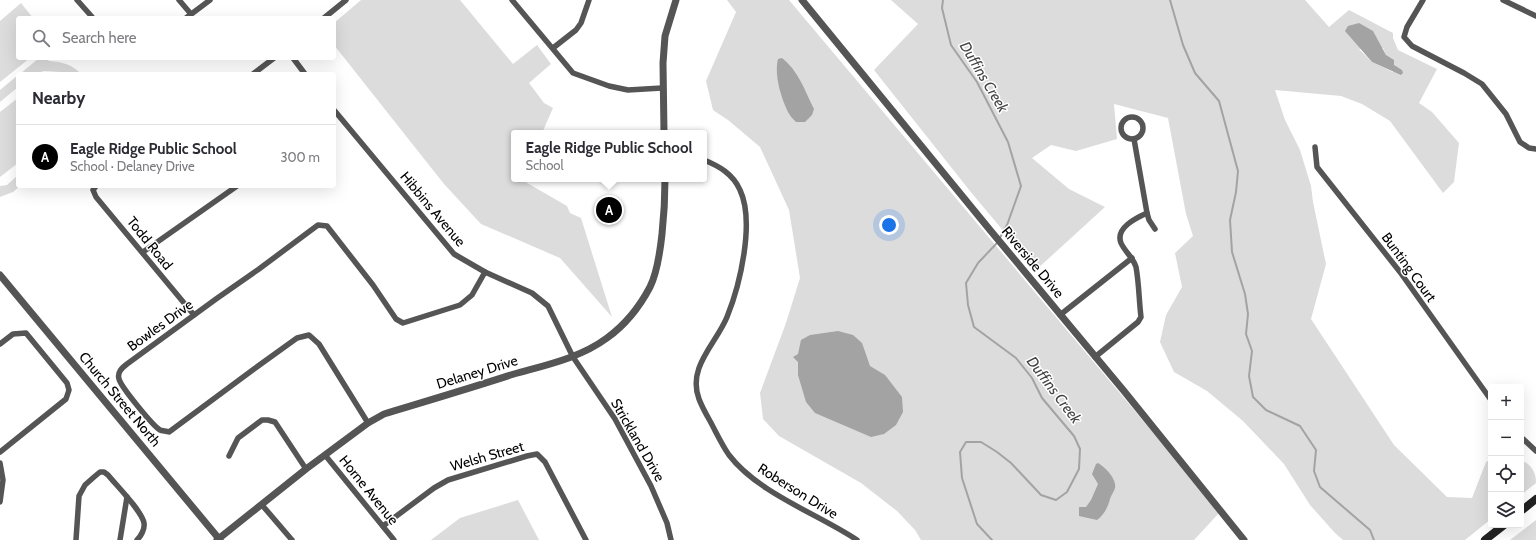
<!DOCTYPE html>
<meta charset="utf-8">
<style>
:root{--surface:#fff;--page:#f7f7f7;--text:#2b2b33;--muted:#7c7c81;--line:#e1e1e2;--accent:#000}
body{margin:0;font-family:Cabin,sans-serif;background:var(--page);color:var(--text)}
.controls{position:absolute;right:12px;bottom:12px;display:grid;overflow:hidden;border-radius:4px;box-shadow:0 4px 16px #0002}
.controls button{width:36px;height:36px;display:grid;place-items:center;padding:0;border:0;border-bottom:1px solid var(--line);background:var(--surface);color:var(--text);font:20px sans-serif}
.you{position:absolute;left:889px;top:225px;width:14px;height:14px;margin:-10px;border:3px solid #fff;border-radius:50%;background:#1a73e8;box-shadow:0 0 0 6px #1a73e833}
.badge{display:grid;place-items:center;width:26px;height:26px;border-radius:50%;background:var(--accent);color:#fff;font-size:13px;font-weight:700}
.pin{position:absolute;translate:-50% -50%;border:2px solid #fff;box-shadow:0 1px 4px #0006}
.popup{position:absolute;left:511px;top:130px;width:196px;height:52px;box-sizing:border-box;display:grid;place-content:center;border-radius:4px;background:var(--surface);filter:drop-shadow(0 1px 3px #0005);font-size:13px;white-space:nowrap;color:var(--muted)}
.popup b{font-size:15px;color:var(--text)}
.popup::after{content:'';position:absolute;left:50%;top:100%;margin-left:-8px;border:8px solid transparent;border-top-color:var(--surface)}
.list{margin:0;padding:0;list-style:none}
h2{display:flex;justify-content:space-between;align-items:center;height:52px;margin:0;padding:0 16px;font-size:17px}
h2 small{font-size:13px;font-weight:400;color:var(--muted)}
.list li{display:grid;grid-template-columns:26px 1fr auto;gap:12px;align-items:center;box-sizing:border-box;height:64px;padding:0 16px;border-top:1px solid var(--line)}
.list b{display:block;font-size:15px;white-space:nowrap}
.list p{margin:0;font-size:13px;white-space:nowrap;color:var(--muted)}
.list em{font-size:13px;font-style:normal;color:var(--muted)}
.icon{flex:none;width:22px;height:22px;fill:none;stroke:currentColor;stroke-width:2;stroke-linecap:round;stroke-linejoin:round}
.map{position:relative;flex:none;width:1536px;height:540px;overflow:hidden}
.search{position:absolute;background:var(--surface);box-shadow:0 4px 16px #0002;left:16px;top:16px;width:320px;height:44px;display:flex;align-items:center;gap:10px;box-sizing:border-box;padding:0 14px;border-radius:4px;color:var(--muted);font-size:15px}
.panel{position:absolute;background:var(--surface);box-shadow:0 4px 16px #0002;left:16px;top:72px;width:320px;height:116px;border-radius:4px}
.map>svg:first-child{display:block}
</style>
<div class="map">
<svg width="1536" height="540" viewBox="0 0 1536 540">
<rect width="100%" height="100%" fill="#fff"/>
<g fill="#dcdcdc" fill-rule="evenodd">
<polygon points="361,0 460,0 513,64 537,45 551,64 529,83 544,103 553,108 542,133 514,133 514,179 522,179 522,180 567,206 570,213 581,218 612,317 560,258 481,224 444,184 334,45 334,23"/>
<polygon points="727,0 789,0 1220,512 1194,540 921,540 915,530 897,511 861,483 779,436 763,419 760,393 786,323 800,278 789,210 760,147 728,120 713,110 706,81 736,12"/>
<path d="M 891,0 L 1305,0 L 1329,27 L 1349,10 L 1393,33 L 1393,38 L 1398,50 L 1437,69 L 1419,103 L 1432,112 L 1459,143 L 1454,182 L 1443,193 L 1390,121 L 1362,104 L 1341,96 L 1275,90 L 1285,120 L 1300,150 L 1311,186 L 1313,202 L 1326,264 L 1311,319 L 1394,445 L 1447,497 L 1472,498 L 1486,462 L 1491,459 L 1491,519 L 1465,540 L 1343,540 L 1335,533 L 1310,505 L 1284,464 L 1243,421 L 1207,391 L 1174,372 L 1160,342 L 1166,315 L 1182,287 L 1175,253 L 1193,236 L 1186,214 L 1168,118 L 1114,104 L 1117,139 L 1076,151 L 1051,145 L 1032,158 L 1069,189 L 1105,207 L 1036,270 L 970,191 L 874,70 L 918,24 ZM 1383,48 L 1386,55 L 1394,65 L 1393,72 L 1372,62 L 1359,49 Z"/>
<polygon points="21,3 33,18 18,18 18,58 30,58 0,82 0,21"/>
<path d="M 39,58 L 46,58 L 49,61 C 62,62 72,64 81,74 L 64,74 L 61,72 L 44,71 L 34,74 L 20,74 Z"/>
<polygon points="18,75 18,87 0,102 0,90"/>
<polygon points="18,98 18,163 0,177 0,112"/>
<polygon points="18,175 18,186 20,186 13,192 0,197 0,186 7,185"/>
<path d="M 1521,460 C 1531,465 1536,471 1536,483 L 1521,495 Z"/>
<polygon points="518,500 539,540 431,540 460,518"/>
<polygon points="1536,520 1536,540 1510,540"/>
</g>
<g fill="#a3a3a3">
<polygon points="1359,23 1373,31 1386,55 1394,60 1394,65 1402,70 1403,73 1401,75 1372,62 1345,31 1348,26"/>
<path d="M 782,58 C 798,70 805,91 814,109 L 812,115 L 805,122 L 796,122 C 793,119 790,116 788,112 C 781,97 774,75 778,59 Z"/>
<polygon points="838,331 853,335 862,343 870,366 885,375 902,397 903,412 896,425 884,434 871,437 815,413 806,402 798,375 798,362 793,357 798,354 801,340 810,335"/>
<path d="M 1098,463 C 1105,467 1117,479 1115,488 C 1114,492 1111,495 1110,499 C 1108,507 1104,515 1097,520 L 1079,516 L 1079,507 L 1086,507 L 1091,500 L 1098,484 L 1092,474 L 1096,464 Z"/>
</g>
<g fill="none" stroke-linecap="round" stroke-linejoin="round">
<g stroke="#a3a3a3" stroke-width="2">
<polyline points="943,0 942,8 951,45 977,82 1008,142 1021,186 1007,225 997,243 978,263 966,283 968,305 974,327 1016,358 1032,378 1042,398 1074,436 1080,449 1079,469 1067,492 1056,500 1041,495 1011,463 997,452 981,442 966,442 960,452 962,478 977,524 992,540"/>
<polyline points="1170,0 1183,45 1195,73 1219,101 1238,171 1236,192 1230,220 1232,252 1245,294 1248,314 1246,334 1252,351 1249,376 1253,397 1266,410 1300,426 1316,450 1314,471 1320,487 1370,530 1374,540"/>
</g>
<g stroke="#555" stroke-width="5.5">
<polyline points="77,0 93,18"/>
<polyline points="179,0 191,14"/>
<polyline points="512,0 573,73 609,86 628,90 662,88"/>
<polyline points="1423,0 1407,27 1404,37 1412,46 1464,73 1482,84 1506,114 1520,142 1529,148 1536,149"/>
<polyline points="1503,0 1536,16"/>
<polyline points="186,18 210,0"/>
<polyline points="324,18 346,0"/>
<polyline points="553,48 576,30 581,23 589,0"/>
<polyline points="293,58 305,74"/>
<polyline points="253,74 274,58"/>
<polyline points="334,110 454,254 485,272 532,293 548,306 573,357 615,419 651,486 667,523 671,540"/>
<circle cx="1132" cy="128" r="11"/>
<polyline points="1315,147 1317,167 1400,272 1491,400"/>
<path d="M 704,160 C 719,166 733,174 740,190 C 755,222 740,285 727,317 C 716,344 687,367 699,399 C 702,407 706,414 710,421 C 716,432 722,445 729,455 C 758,493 818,514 857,540"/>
<polyline points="96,186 93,190 96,197 194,315"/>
<polyline points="1147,213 1149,220 1155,229"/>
<polyline points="143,252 237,186"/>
<polyline points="1060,315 1132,258"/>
<polyline points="0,344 13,334 26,333 67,383 69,390 66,399 0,452"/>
<path d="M 1095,357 L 1138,322 L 1141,317 C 1139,301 1139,283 1136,267 C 1133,257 1125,252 1121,243 C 1115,228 1136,218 1147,213 L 1134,139"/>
<path d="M 368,423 L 319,344 L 309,335 L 297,338 L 254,369 L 169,432 C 166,431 162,431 160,430 C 153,426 121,387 119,379 C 117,372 122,368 127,364 L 216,299 L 259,269 L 318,225 L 327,226 L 373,285 L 396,319 L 403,323 L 460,305 L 472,295 L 485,272"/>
<polyline points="1521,437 1536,451"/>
<polyline points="325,455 394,540"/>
<polyline points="229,456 238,438 262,420 268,420 275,422 306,469"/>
<polyline points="0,463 3,480 0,502"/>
<polyline points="262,505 292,540"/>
<polyline points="383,526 434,488 448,480 527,456 537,454 545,462 586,540"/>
<path d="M 76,540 L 79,496 L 85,485 L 94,477 L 100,472 L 104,472 L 108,475 C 116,485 142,511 144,523 C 145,529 141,536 137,540"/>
<polyline points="120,540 127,497"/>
</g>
<g stroke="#555" stroke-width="7">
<polyline points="802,0 990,230 1124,391 1244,540"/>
<polyline points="664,133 663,63 665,36 676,0"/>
<polyline points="0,275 220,540"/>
<path d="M 217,540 L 306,469 L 368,423 L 384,414 C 427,401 471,388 514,374 C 546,365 580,358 607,338 C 625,325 640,306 650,287 C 662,263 665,206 665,179"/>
</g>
<g stroke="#222" stroke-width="8">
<polyline points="1521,511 1536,499"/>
<polyline points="1485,540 1504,525"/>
</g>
</g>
<g text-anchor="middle" stroke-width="3" stroke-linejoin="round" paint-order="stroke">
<g font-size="14" fill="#000" stroke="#fff">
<text transform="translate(433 209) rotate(50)" y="5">Hibbins Avenue</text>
<text transform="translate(150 243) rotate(51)" y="5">Todd Road</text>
<text transform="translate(1033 262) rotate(50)" y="5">Riverside Drive</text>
<text transform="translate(1409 267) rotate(54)" y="5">Bunting Court</text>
<text transform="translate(160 325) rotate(-36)" y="5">Bowles Drive</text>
<text transform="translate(477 372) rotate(-17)" y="5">Delaney Drive</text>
<text transform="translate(120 399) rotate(50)" y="5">Church Street North</text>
<text transform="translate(638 440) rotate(60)" y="5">Strickland Drive</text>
<text transform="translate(487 456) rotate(-16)" y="5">Welsh Street</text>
<text transform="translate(369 490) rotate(51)" y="5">Horne Avenue</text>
<text transform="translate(798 491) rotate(32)" y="5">Roberson Drive</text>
</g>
<g font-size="15" font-style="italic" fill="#444" stroke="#fff">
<text transform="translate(984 77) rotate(59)" y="5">Duffins Creek</text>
<text transform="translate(1054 390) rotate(53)" y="5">Duffins Creek</text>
</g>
</g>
</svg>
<div class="controls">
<button>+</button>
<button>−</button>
<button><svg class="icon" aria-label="locate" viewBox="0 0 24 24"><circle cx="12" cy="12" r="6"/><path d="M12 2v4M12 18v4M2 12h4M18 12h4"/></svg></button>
<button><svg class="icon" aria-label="layers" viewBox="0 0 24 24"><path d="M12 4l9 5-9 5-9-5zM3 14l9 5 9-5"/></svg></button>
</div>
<div class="you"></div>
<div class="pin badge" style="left:609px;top:210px">A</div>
<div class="popup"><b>Eagle Ridge Public School</b>School</div>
<div class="search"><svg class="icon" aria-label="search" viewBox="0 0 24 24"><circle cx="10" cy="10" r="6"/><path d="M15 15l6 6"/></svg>Search here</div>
<section class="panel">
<h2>Nearby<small></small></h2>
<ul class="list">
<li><span class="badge">A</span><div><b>Eagle Ridge Public School</b><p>School · Delaney Drive</p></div><em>300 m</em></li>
</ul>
</section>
</div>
